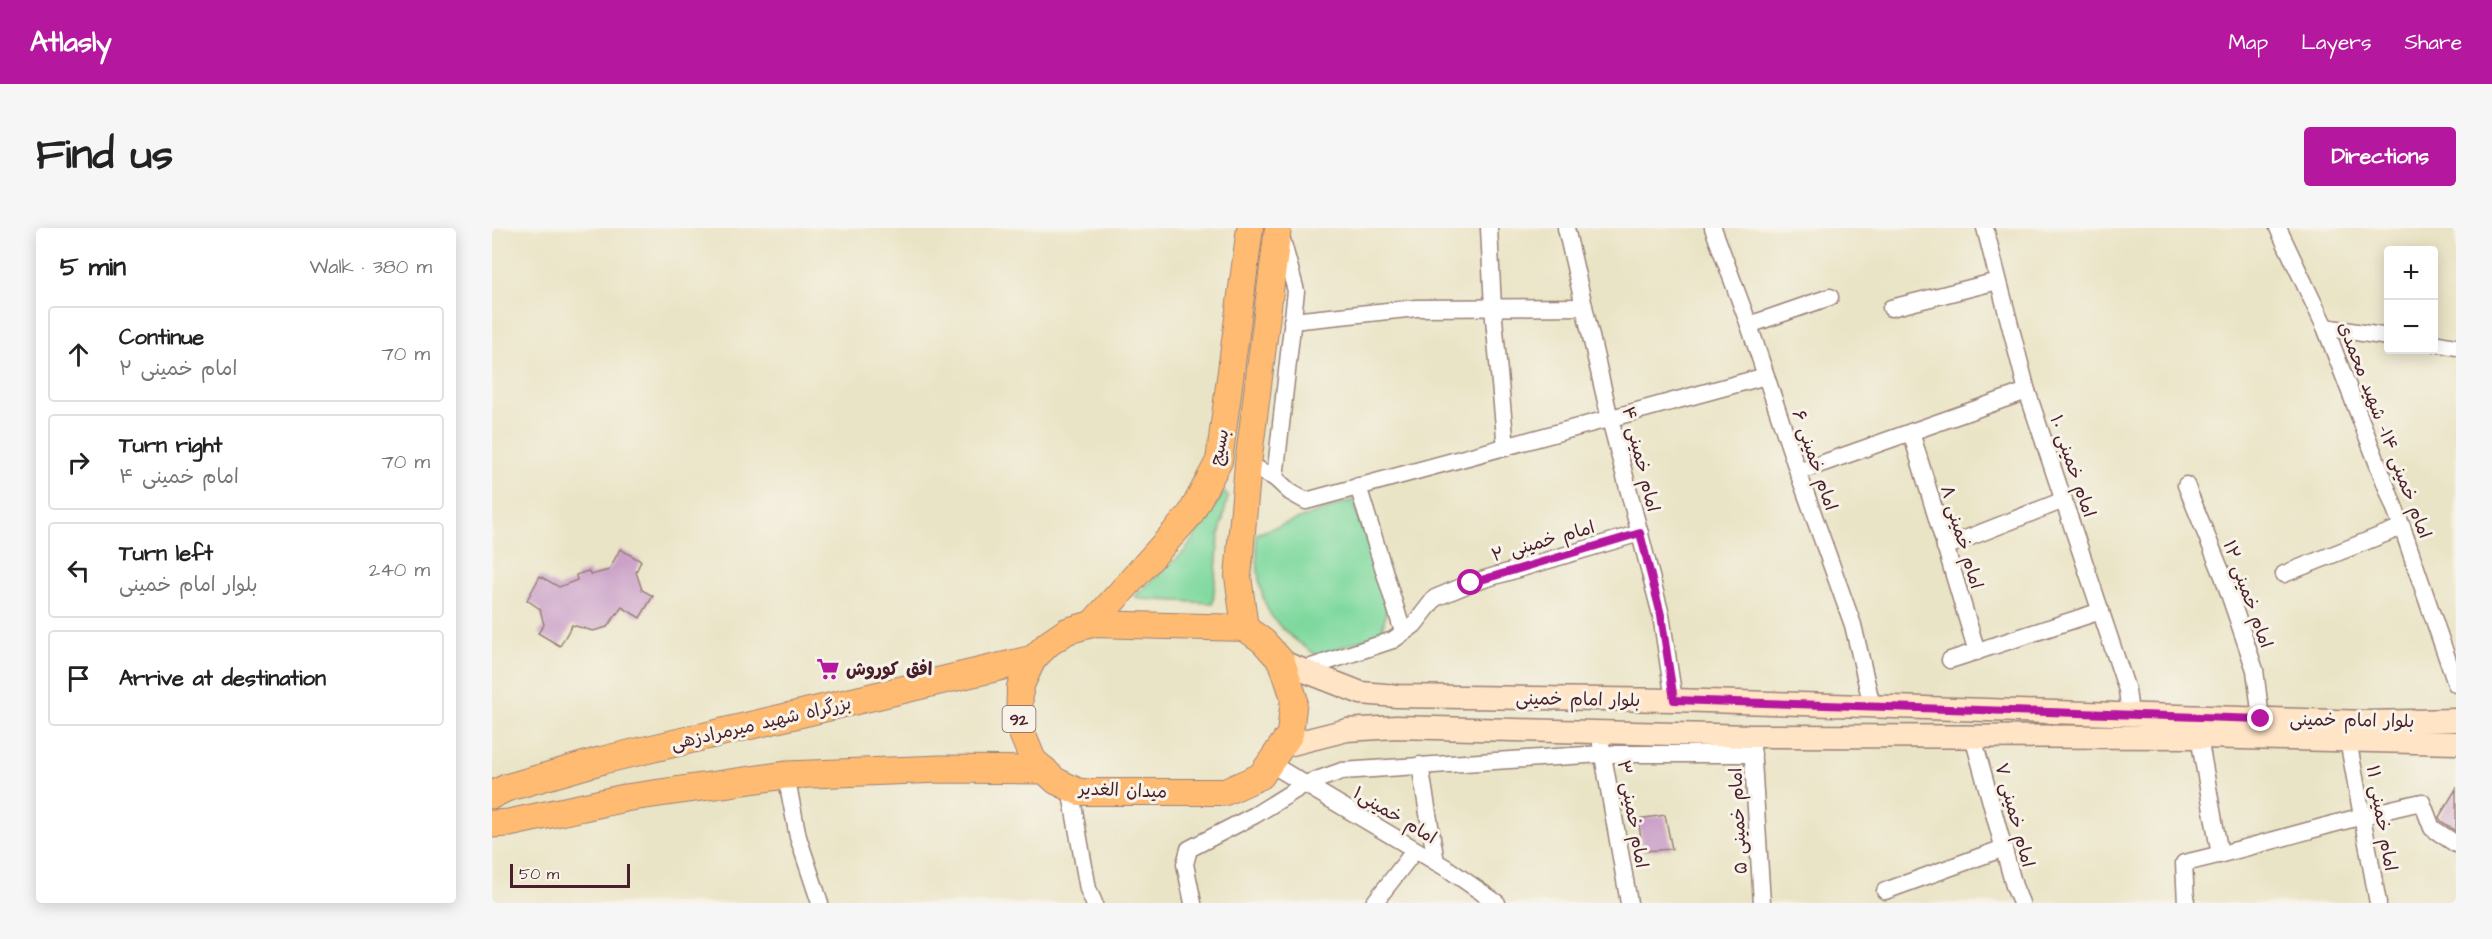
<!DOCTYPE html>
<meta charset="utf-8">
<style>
:root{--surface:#fff;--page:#f6f6f6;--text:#222;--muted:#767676;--line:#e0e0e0;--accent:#b5179e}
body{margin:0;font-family:"Architects Daughter","Playpen Sans Arabic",sans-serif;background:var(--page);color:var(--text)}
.controls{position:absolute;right:18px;top:18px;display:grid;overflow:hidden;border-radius:6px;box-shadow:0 3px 15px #0003}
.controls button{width:54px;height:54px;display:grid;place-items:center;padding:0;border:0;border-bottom:2px solid var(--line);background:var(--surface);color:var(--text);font:30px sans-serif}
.scale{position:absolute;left:18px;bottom:15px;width:120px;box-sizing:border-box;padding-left:6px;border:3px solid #4a1f2b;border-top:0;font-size:16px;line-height:21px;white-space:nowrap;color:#4a1f2b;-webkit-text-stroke:4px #f7f3e8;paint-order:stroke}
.stop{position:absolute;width:18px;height:18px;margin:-14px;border:4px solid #b5179e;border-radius:50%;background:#fff}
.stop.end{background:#b5179e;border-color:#fff;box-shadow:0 2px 6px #0008}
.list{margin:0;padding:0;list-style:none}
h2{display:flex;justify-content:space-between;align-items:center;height:78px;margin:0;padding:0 24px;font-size:26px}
h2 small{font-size:20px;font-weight:400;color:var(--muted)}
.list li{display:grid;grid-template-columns:39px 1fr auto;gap:18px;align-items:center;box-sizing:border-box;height:96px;margin:0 12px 12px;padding:0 12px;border:2px solid var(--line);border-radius:6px}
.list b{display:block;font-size:22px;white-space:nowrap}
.list p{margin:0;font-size:20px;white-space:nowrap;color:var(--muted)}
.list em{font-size:20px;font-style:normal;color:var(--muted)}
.icon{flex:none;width:33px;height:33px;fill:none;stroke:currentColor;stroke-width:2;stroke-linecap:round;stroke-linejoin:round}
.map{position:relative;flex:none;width:1964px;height:675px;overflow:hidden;border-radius:6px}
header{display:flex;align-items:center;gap:36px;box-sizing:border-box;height:84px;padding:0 30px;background:var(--accent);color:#fff}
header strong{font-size:28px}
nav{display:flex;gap:33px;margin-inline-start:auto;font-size:21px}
.intro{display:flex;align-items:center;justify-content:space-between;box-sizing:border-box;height:144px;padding:0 36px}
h1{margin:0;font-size:42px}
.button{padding:15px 27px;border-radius:6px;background:var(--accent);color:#fff;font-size:21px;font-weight:700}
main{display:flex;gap:36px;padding:0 36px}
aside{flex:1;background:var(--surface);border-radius:6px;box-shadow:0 3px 15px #0003}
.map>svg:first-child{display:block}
</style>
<header>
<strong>Atlasly</strong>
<nav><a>Map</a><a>Layers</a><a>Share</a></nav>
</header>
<div class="intro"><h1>Find us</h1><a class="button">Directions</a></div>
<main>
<aside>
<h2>5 min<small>Walk · 380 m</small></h2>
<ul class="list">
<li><svg class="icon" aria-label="ahead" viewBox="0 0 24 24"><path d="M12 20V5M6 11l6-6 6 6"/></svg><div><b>Continue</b><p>امام خمینی ۲</p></div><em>70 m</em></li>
<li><svg class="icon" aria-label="right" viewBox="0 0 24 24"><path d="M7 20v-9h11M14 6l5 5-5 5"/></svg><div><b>Turn right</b><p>امام خمینی ۴</p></div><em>70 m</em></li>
<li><svg class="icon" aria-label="left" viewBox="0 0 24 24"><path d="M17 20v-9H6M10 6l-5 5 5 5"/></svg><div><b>Turn left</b><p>بلوار امام خمینی</p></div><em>240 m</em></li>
<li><svg class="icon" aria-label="arrive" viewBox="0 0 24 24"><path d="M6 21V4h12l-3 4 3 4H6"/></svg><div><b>Arrive at destination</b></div></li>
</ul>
</aside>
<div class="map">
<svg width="1964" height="675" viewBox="0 0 1964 675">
<rect width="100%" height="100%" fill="#f7f3e8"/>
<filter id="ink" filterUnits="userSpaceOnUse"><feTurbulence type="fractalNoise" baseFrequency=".0167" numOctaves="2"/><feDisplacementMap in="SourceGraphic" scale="12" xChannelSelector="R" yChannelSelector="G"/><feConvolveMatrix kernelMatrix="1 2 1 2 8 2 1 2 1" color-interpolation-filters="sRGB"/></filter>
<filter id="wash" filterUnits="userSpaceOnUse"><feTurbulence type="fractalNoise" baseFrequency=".008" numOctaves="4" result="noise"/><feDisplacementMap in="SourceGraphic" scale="24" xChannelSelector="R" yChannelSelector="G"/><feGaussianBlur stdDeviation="1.35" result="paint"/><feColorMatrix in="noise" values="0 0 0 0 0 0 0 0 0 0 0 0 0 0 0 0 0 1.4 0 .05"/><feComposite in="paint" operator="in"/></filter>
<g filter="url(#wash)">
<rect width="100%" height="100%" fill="#eae4c6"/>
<g fill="#7fd99f" stroke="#647c65" stroke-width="1.5">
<polygon points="732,264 736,268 727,308 721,375 648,371 643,368 693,323"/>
<path d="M 861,272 L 896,374 L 890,404 L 826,428 C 810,417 783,399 775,380 C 765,357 765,330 764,306 Z"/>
</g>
<g id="blocks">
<g fill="#cba1c9">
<polygon points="128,321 149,333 144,344 150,362 161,368 148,390 130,379 115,399 101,403 80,397 68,418 46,405 52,397 48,381 35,372 48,348 67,359 85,352 84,347 96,343 99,347 117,342"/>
<polygon points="1964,561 1964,603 1949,593 1947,589"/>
<polygon points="1173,587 1180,621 1151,623 1146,591"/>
</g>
</g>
</g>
<g filter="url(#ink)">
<use href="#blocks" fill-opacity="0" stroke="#9a8278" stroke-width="1.5"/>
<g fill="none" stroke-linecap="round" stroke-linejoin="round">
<g stroke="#9a8278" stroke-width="19">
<g id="minor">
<polyline points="997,0 1001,80 1014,220"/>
<polyline points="1074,0 1118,191 1169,387 1182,472"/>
<polyline points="1221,0 1257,97 1306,244 1361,397 1380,478"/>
<polyline points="1493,0 1535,163 1635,462 1638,486"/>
<polyline points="1786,0 1833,99 1910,299 1964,456"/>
<polyline points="1399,80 1506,53"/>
<polyline points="800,93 925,80 1092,79"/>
<polyline points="1257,97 1338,69"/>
<polyline points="1833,99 1896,109"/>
<polyline points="1942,115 1964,119"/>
<polyline points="1419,204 1485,424"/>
<polyline points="756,236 783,250 798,264 814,273 1274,148"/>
<polyline points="1306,244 1535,163"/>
<polyline points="783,250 804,63 789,8"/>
<polyline points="1694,257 1731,348 1763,442 1769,491"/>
<polyline points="866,258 911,404"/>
<polyline points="1453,319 1572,272"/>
<polyline points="1792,346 1910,299"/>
<polyline points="1458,432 1609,383"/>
<polyline points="810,442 901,412 922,397 943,370 979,355 1148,305"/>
<polyline points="1481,509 1522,658 1529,675"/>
<polyline points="1707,509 1728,627"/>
<polyline points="1856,512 1886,675"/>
<polyline points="1109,516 1137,675"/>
<polyline points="1260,517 1270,675"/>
<polyline points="779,536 956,641 1005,675"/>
<polyline points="928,537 944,634"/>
<polyline points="294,547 306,609 328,675"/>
<polyline points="578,560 596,661 602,675"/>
<polyline points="1393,663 1512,620"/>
<polyline points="701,675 693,636 697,621 763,587 813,556 850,543 1110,526 1261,526"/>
<polyline points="882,675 923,622"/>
<path d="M 1694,675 L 1692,635 C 1772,617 1850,591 1930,574 L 1940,600 L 1964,616"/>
</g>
</g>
<g stroke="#9a8278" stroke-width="25">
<g id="secondary">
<polyline points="790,434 869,465 905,468 1182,472 1876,494 1964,492"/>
<polyline points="792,518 855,502 904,499 1260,508 1707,509 1964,515"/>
</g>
</g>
<g stroke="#9a8278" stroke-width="28">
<g id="primary">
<polygon points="600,396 753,400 771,413 790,434 802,470 798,506 769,548 733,564 587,564 564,553 541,532 527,498 528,459 541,431 556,416 575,403"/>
<polyline points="600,396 698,287 727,233 758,0"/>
<polyline points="753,400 746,348 756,236 786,0"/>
</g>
</g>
<g stroke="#9a8278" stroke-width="29">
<g id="trunk">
<polyline points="0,567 14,560 111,532 541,431"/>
<polyline points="0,596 17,595 133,570 294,547 449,541 552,542"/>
</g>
</g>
<use href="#minor" stroke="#fff" stroke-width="16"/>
<use href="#secondary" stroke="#ffe4c6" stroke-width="22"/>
<use href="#primary" stroke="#ffbb71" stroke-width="26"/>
<use href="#trunk" stroke="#ffbb71" stroke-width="27"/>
</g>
</g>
<g fill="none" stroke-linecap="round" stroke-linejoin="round" filter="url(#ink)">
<polyline stroke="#b5179e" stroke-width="8" points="979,355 1148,305 1169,387 1182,472 1769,491"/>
</g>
<defs>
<g id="supermarket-bare" transform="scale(1.8)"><path d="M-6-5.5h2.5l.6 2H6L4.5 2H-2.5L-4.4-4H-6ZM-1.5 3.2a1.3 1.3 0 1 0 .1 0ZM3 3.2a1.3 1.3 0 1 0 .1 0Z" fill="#b5179e" stroke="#f7f3e8" stroke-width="2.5" paint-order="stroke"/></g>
</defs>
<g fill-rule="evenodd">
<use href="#supermarket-bare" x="336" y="441"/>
</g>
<g text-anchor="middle" stroke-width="6" stroke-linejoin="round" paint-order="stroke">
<rect fill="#f7f3e8" stroke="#7e5f64" stroke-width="1.5" x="510.5" y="478" width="33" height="26" rx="4.5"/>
<g font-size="16" font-weight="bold" fill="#4a1f2b">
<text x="527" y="497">92</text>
</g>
<g font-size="18" fill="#4a1f2b" stroke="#f7f3e8">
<text transform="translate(1893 202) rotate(69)" y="6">امام خمینی ۱۴- شهید محمدی</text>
<text transform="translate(727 219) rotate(-78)" y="6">بسیج</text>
<text transform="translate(1149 231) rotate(76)" y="6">امام خمینی ۴</text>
<text transform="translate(1323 232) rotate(71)" y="6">امام خمینی ۶</text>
<text transform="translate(1581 238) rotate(71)" y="6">امام خمینی ۱۰</text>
<text transform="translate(1470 309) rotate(73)" y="6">امام خمینی ۸</text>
<text transform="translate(1051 313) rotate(-16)" y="6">امام خمینی ۲</text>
<text transform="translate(1756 366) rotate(70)" y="6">امام خمینی ۱۲</text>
<text transform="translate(1086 471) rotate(1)" y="6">بلوار امام خمینی</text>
<text transform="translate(1860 492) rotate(1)" y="6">بلوار امام خمینی</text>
<text transform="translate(269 495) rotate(-13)" y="6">بزرگراه شهید میرمرادزهی</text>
<text transform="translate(631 562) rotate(2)" y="6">میدان الغدیر</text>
<text transform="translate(1141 586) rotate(80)" y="6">امام خمینی ۳</text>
<text transform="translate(903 587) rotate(31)" y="6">امام خمینی۱</text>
<text transform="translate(1523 587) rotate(75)" y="6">امام خمینی ۷</text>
<text transform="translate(1890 590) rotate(80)" y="6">امام خمینی ۱۱</text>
<text transform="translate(1246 593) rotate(-93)" y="6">امام خمینی ۵</text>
</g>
<g font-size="18" font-weight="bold" fill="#4a1f2b" stroke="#f7f3e8" text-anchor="start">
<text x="354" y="447">افق کوروش</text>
</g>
</g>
</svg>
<div class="controls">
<button>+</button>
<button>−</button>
</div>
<div class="scale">50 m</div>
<div class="stop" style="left:979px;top:355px"></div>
<div class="stop end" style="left:1769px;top:491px"></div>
</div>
</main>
